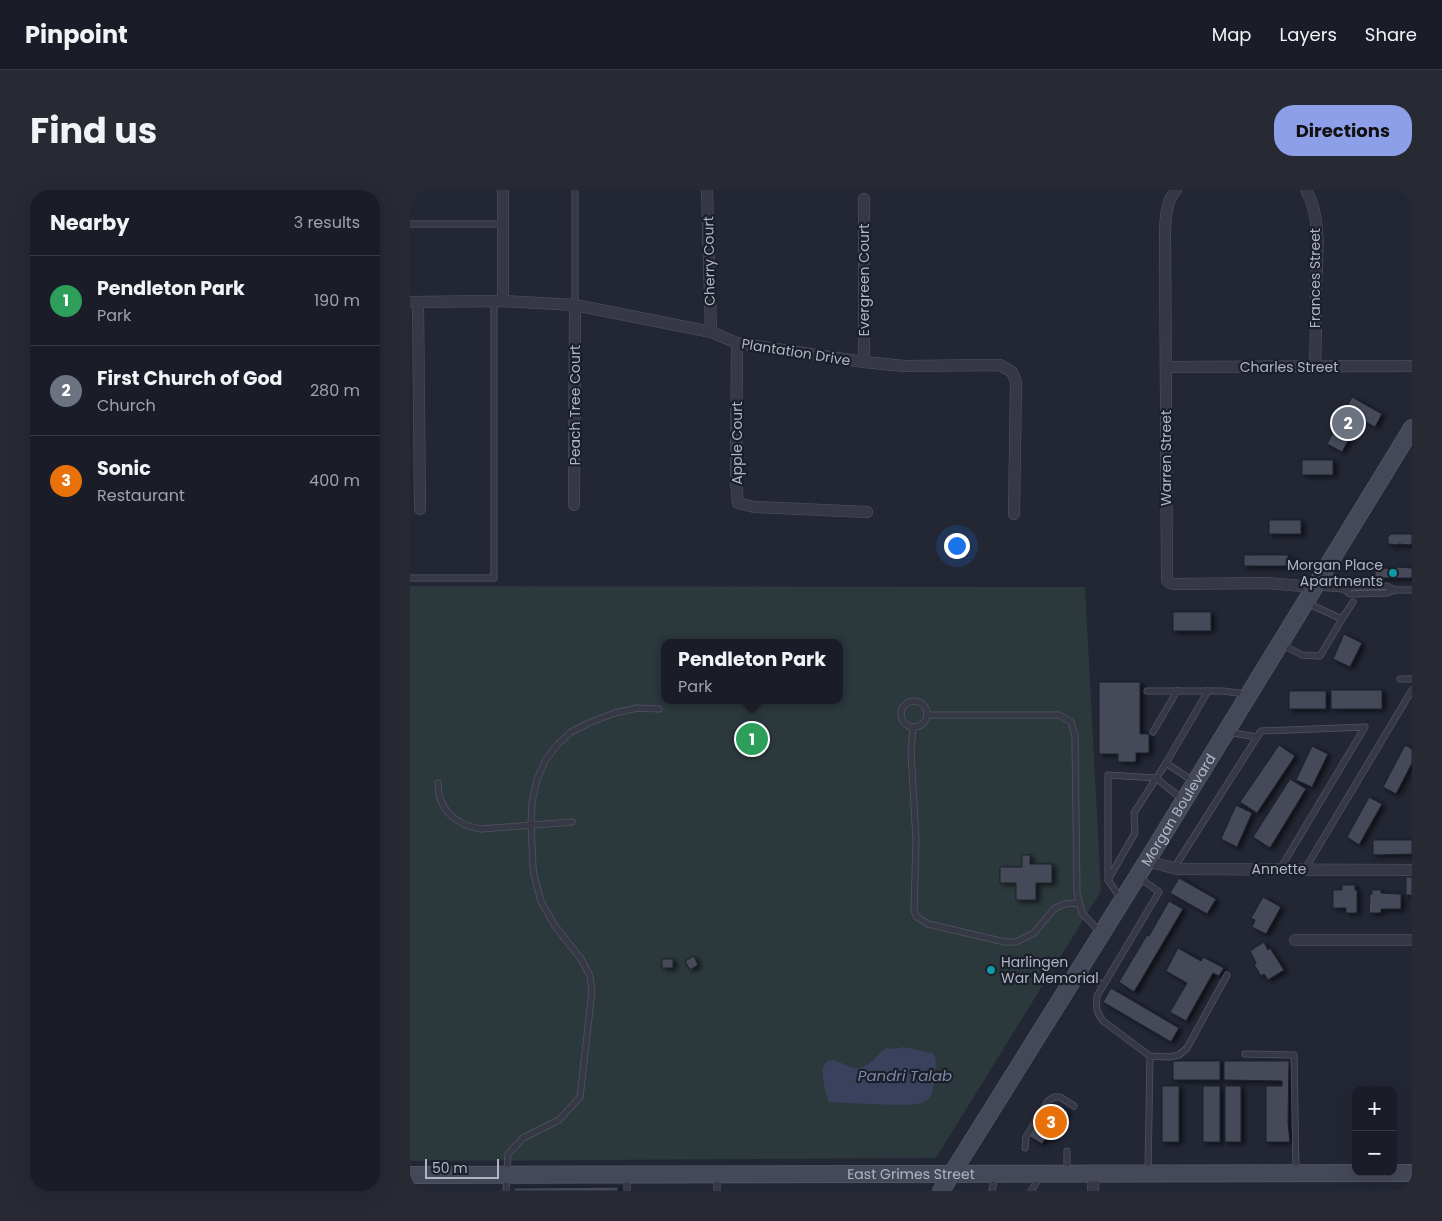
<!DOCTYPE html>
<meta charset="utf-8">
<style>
:root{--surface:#1a1d27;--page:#272a33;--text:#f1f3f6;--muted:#9fa2a7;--line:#383b44;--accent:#8e9fe9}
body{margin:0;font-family:Poppins,sans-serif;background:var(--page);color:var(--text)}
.controls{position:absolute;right:15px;bottom:15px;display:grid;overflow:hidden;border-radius:10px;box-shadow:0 5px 20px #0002}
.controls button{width:45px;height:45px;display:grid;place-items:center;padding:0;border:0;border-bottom:1px solid var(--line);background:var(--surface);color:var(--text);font:25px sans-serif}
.scale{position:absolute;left:15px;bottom:12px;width:74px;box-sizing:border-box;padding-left:5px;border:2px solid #b1b4c2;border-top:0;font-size:14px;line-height:18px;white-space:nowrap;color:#b1b4c2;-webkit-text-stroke:4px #1b1f2a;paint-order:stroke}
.you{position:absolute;left:546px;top:355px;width:18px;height:18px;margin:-12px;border:4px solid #fff;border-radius:50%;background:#1a73e8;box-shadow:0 0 0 8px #1a73e833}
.badge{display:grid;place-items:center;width:32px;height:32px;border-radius:50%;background:var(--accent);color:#fff;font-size:16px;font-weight:700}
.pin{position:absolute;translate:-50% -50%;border:2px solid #fff;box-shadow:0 1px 5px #0006}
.popup{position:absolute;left:251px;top:449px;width:182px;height:65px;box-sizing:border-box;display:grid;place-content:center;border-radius:10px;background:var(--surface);filter:drop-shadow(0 1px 4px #0005);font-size:16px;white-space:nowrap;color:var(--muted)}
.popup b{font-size:19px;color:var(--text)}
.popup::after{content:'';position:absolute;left:50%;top:100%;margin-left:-10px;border:10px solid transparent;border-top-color:var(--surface)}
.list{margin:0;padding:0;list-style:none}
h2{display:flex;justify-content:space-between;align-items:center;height:65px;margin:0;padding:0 20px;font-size:21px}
h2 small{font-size:16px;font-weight:400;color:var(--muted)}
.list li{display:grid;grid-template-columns:32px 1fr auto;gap:15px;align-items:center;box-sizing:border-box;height:90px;padding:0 20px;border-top:1px solid var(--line)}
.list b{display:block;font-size:19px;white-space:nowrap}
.list p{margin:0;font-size:16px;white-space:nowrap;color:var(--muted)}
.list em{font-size:16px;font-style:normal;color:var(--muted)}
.map{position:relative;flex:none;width:1002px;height:1001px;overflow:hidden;border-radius:20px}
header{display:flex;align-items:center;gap:30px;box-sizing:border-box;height:70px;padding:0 25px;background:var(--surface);border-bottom:1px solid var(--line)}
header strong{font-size:24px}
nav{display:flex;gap:28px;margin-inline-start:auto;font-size:18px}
.intro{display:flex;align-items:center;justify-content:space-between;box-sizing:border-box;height:120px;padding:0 30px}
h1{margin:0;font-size:35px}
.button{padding:12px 22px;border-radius:20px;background:var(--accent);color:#111;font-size:18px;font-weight:700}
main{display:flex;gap:30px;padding:0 30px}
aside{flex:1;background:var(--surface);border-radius:20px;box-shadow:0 5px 20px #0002}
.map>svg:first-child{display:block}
</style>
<header>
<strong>Pinpoint</strong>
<nav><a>Map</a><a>Layers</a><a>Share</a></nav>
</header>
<div class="intro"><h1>Find us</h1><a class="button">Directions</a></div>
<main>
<aside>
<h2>Nearby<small>3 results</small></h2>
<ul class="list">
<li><span class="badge" style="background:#2e9e5b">1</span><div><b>Pendleton Park</b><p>Park</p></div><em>190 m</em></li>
<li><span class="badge" style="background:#6b7280">2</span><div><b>First Church of God</b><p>Church</p></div><em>280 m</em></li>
<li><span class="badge" style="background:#e8710a">3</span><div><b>Sonic</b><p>Restaurant</p></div><em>400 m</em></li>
</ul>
</aside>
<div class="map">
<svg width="1002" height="1001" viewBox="0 0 1002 1001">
<defs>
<filter id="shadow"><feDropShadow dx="3.5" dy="2" stdDeviation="2.5" flood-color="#0009"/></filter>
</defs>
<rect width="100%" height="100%" fill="#232734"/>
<path fill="#2b383c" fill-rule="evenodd" d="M 0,396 L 675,397 L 691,701 L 526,968 L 0,971 ZM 255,453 L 430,453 L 430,510 L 255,510 Z"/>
<path fill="#3a415c" d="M 476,858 L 484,859 L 493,857 L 523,863 C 528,871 525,880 524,889 C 523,897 523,906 516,911 C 507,919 436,912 419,912 C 416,903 403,865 426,871 C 436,874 442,881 452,877 C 463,874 468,863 476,858 Z"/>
<g fill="#444959" stroke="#1d202c" filter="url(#shadow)">
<polygon points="942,207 972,224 965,237 950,229 932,262 917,254"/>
<rect x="892" y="270" width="31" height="15"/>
<rect x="859" y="330" width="32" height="14"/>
<polygon points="981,344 1002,344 1002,354 1000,354 1000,355 988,354 988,355 978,354 978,347"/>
<rect x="834" y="365" width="44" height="11"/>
<polygon points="986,377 1002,378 1002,388 965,388 965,379 970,379 970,378 986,379"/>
<rect x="763" y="422" width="38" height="19"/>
<polygon points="934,444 952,453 940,477 923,469"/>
<polygon points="689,492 730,492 730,544 739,544 739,563 726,563 726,572 708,572 708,564 689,564"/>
<rect x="921" y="500" width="51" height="19"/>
<rect x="879" y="501" width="37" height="18"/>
<polygon points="869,555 885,566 847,623 830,612"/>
<polygon points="995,555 1002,559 1002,573 986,604 973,597"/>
<polygon points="902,556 918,564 902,597 886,590"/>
<polygon points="880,589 896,599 860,658 843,647"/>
<polygon points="959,607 972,614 949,655 937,647"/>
<polygon points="826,615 842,623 827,657 811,649"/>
<polygon points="963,650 1002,650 1002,664 963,665"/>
<polygon points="612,665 620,665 620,674 642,674 642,693 626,693 626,710 606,710 606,693 590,693 590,677 612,677"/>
<polygon points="996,687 1002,687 1002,723 1001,723 1001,705 996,705"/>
<polygon points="769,688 806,709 797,724 760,703"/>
<polygon points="932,695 945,695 945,700 947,700 947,723 936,723 936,718 923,718 923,700 932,700"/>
<polygon points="962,700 971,700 971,703 991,704 991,719 971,719 971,723 959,723 960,704 962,704"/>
<polygon points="853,707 871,717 856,744 842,737 845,730 841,728"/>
<polygon points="759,711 773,719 724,802 709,792 737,745 739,746"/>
<polygon points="854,752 858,760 860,758 874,780 858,790 854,784 851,786 844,774 846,773 840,761"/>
<polygon points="768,758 791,771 793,767 814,778 809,786 803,783 776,831 760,822 777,793 756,781"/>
<polygon points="284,766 288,775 280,780 275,771"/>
<rect x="252" y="769" width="11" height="9"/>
<polygon points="701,798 769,838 761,852 693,812"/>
<rect x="763" y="871" width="47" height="19"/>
<polygon points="814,871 879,871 878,933 880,952 856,952 856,896 872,896 872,891 814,890"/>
<rect x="752" y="896" width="17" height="56"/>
<rect x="793" y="896" width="17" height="56"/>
<rect x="815" y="896" width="16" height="56"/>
<polygon points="651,917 658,922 642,949 636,948 632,954 619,946 623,938 626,940 637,921 646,926"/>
<polygon points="208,997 208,1001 104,1001 104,998"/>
</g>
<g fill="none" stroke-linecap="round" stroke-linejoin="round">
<g stroke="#515460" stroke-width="7">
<g id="lane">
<polyline points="165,0 165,115"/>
<polyline points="0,34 93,34"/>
<polyline points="0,388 84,388 84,111"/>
<polyline points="907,397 933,399 942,397 977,396 984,400 977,403 940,404 933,399"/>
<polyline points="984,400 1002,400"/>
<polyline points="932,429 943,412"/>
<polyline points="871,454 892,465 910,466 932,429 897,413"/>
<polyline points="990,489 1002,489"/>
<polyline points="737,501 813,501 836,504"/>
<circle cx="504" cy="524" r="13"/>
<polyline points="517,525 649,525 661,532 665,546 667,704 672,723 691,743"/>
<polyline points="503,537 501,561 506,650 504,721 507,727 518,734 595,752 606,752 624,743 644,719 654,714 669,713"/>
<polyline points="743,542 767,501"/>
<polyline points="817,542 847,547"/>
<polyline points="756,573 783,591"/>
<path d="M 28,593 C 28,620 46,635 71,639 L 162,632"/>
<polyline points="764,678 851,541 955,537 870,679"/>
<polyline points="895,679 1002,500"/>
<path d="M 729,687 L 749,702 L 687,806 C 686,817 686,822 693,831 L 740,866 L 760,867 L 769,865 L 777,858 L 817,785"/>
<polyline points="698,688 698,585 746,588 773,610"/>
<polyline points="711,709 698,690 725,643 724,623 756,573 798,501"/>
<polyline points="670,781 693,795"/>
<polyline points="835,864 884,865 886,981"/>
<polyline points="615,958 616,947 638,911 644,907 650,907 664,916"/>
<polyline points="657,961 657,981"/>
<polyline points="738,982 740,866"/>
<polyline points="307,986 307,1001"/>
<polyline points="96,1001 98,964 113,948 149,930 170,907 182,801 180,786 171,769 145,736 131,711 124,685 123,677 121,635 122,612 127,590 135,571 147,555 161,542 181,532 205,523 227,518 249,519"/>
<polyline points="217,1001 217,987"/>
<polyline points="582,1001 585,986"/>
<polyline points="621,1001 631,985"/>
</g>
</g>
<g stroke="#515460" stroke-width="12">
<g id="street">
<polyline points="297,0 301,142"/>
<path d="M 766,0 C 756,12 756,25 755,40 L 757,390 L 760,393 L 765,394 L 857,393 L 904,397"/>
<path d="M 896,0 C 912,28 907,65 906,95 C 906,123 906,150 905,177"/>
<polyline points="454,9 454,172"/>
<polyline points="93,111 93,0"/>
<polyline points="0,112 93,111 165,115 301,142 327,153 454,172 494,176 590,175 602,182 606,192 604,324"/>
<polyline points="8,112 10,319"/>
<polyline points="327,153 326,291 328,313 344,317 457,322"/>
<polyline points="756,177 1002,176"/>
<polyline points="164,315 165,115"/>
<polyline points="737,671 767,679 1002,680"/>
<polyline points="885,750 1002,750"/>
<polyline points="683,1001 684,984"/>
</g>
</g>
<g stroke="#515460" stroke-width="18">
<g id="secondary">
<path id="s1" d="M 0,985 L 1002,983"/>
<path id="s2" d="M 531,1001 L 737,671 L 1002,238"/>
</g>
</g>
<use href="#lane" stroke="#363945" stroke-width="5.5"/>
<use href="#street" stroke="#363945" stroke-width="11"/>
<use href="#secondary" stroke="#454858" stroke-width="16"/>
</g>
<g fill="#0f9aa8" stroke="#1b1f2a" stroke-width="2">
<circle cx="983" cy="383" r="5"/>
<circle cx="581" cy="780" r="5"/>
</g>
<g text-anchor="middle" stroke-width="4.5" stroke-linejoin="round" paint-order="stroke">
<g font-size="14" fill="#b1b4c2" stroke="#1b1f2a">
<text transform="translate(299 71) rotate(-91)" y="5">Cherry Court</text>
<text transform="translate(905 88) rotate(-90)" y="5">Frances Street</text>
<text transform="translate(454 90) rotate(-90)" y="5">Evergreen Court</text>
<text transform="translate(386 162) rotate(9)" y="5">Plantation Drive</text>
<text x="879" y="182">Charles Street</text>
<text transform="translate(165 215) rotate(-90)" y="5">Peach Tree Court</text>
<text transform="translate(327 253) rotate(-90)" y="5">Apple Court</text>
<text transform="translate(756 268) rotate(-90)" y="5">Warren Street</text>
<text dy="5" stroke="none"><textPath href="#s2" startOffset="449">Morgan Boulevard</textPath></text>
<text x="869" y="684">Annette</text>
<text dy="5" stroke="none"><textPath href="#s1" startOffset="501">East Grimes Street</textPath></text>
</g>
<g font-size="14" fill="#b1b4c2" stroke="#1b1f2a" text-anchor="end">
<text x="973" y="380">Morgan Place<tspan x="973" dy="16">Apartments</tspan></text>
<text x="591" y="777" text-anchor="start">Harlingen<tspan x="591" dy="16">War Memorial</tspan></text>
</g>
<g font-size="15" font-style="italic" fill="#7c86a7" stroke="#1b1f2a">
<text x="495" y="891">Pandri Talab</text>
</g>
</g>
</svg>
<div class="controls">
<button>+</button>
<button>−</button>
</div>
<div class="scale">50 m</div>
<div class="you"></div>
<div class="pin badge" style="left:342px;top:549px;background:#2e9e5b">1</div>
<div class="popup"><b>Pendleton Park</b>Park</div>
<div class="pin badge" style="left:938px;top:233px;background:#6b7280">2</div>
<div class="pin badge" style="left:641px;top:932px;background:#e8710a">3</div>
</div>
</main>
